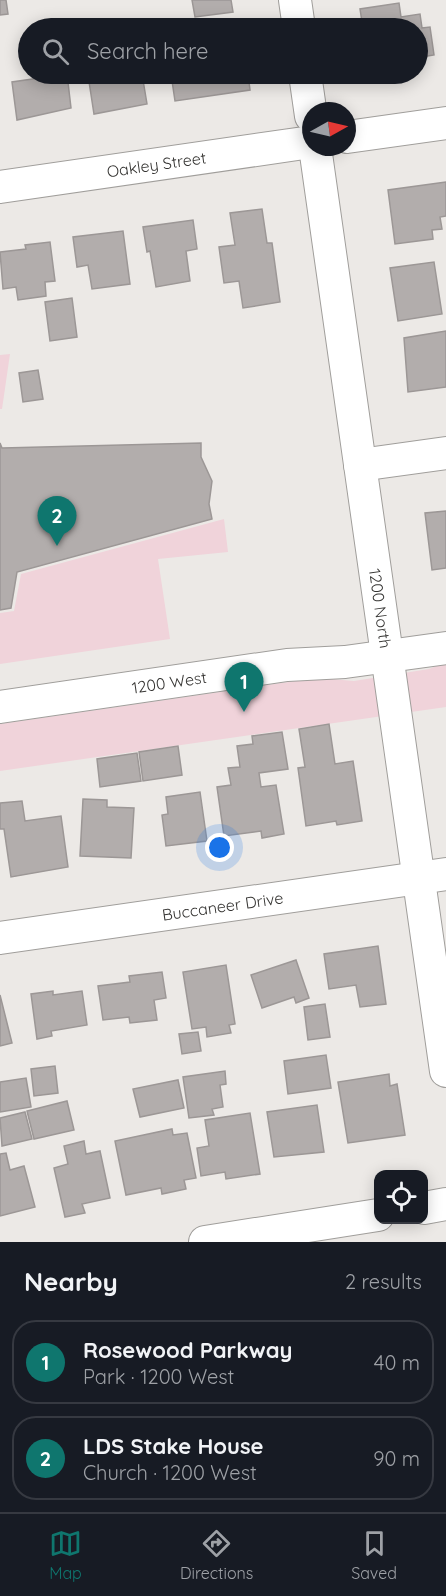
<!DOCTYPE html>
<meta charset="utf-8">
<style>
:root{--surface:#171b24;--page:#20242c;--text:#f1f3f6;--muted:#9ea1a6;--line:#363941;--accent:#0f766e}
body{margin:0;font-family:Quicksand,sans-serif;background:var(--page);color:var(--text)}
.controls{position:absolute;right:18px;bottom:18px;display:grid;overflow:hidden;border-radius:12px;box-shadow:0 3px 15px #0003}
.controls button{width:54px;height:54px;display:grid;place-items:center;padding:0;border:0;border-bottom:2px solid var(--line);background:var(--surface);color:var(--text);font:30px sans-serif}
.compass{position:absolute;left:302px;top:102px;width:54px;height:54px;border-radius:50%;background:var(--surface);box-shadow:0 3px 15px #0003;rotate:82deg}
.you{position:absolute;left:220px;top:848px;width:21px;height:21px;margin:-15px;border:4px solid #fff;border-radius:50%;background:#1a73e8;box-shadow:0 0 0 9px #1a73e833}
.badge{display:grid;place-items:center;width:39px;height:39px;border-radius:50%;background:var(--accent);color:#fff;font-size:20px;font-weight:700}
.pin{position:absolute;translate:-50% -50px;filter:drop-shadow(0 2px 3px #0008)}
.pin::after{content:'';position:absolute;top:32px;width:21px;height:18px;background:inherit;clip-path:polygon(0 0,100% 0,50% 100%)}
.list{margin:0;padding:0;list-style:none}
h2{display:flex;justify-content:space-between;align-items:center;height:78px;margin:0;padding:0 24px;font-size:26px}
h2 small{font-size:20px;font-weight:400;color:var(--muted)}
.list li{display:grid;grid-template-columns:39px 1fr auto;gap:18px;align-items:center;box-sizing:border-box;height:84px;margin:0 12px 12px;padding:0 12px;border:2px solid var(--line);border-radius:24px}
.list b{display:block;font-size:22px;white-space:nowrap}
.list p{margin:0;font-size:20px;white-space:nowrap;color:var(--muted)}
.list em{font-size:20px;font-style:normal;color:var(--muted)}
.icon{flex:none;width:33px;height:33px;fill:none;stroke:currentColor;stroke-width:2;stroke-linecap:round;stroke-linejoin:round}
.map{position:relative;flex:none;width:446px;height:1242px;overflow:hidden}
.search{position:absolute;background:var(--surface);box-shadow:0 3px 15px #0003;left:18px;right:18px;top:18px;height:66px;display:flex;align-items:center;gap:15px;box-sizing:border-box;padding:0 21px;border-radius:33px;color:var(--muted);font-size:22px}
.sheet{height:270px;background:var(--surface)}
nav{display:flex;justify-content:space-around;align-items:center;box-sizing:border-box;height:84px;border-top:2px solid var(--line);background:var(--surface);font-size:16px;color:var(--muted)}
nav a{display:grid;justify-items:center;gap:3px}
nav .on{color:var(--accent)}
.map>svg:first-child{display:block}
</style>
<div class="map">
<svg width="446" height="1242" viewBox="0 0 446 1242">
<rect width="100%" height="100%" fill="#ece9e6"/>
<g fill="#f0d3da">
<polygon points="10,354 2,409 0,409 0,355"/>
<polygon points="224,519 228,552 158,559 170,639 0,664 0,613 14,611 21,574"/>
<polygon points="446,662 446,707 0,771 0,724 281,683 320,678 354,681 429,669"/>
</g>
<g fill="#b2adac" stroke="#9c9796" stroke-width="1.5">
<polygon points="0,0 6,0 8,14 0,15"/>
<polygon points="192,0 231,0 233,12 195,17"/>
<polygon points="399,3 401,17 420,14 422,28 430,27 434,55 422,57 422,61 418,62 418,28 363,28 360,9"/>
<polygon points="67,74 71,108 17,120 12,82"/>
<polygon points="142,74 147,104 94,114 88,75"/>
<polygon points="171,74 248,74 250,90 175,101"/>
<polygon points="446,182 446,216 440,217 442,229 432,230 433,239 395,244 388,190"/>
<polygon points="262,209 267,243 272,243 280,302 243,308 239,281 224,283 219,247 235,245 230,213"/>
<polygon points="193,220 197,249 186,251 190,281 156,287 150,251 147,252 143,227"/>
<polygon points="123,231 130,284 92,289 88,265 77,267 73,237"/>
<polygon points="50,242 55,281 45,282 46,296 18,300 16,287 3,289 0,252 26,249 25,245"/>
<polygon points="434,262 442,314 398,321 390,268"/>
<polygon points="72,298 77,337 50,341 45,302"/>
<polygon points="446,331 446,387 408,392 404,338"/>
<polygon points="38,370 43,399 23,402 19,373"/>
<polygon points="0,443 2,448 201,443 201,457 212,481 209,504 212,519 17,572 11,608 0,610"/>
<polygon points="446,511 446,568 432,570 425,513"/>
<polygon points="329,724 335,764 353,761 362,821 337,825 336,821 306,826 298,768 305,767 299,729"/>
<polygon points="282,732 288,769 259,773 261,787 276,785 284,834 262,838 261,831 224,836 217,787 231,785 228,768 240,767 237,746 253,744 252,736"/>
<polygon points="178,746 182,775 143,781 139,752"/>
<polygon points="137,753 141,781 100,787 97,759"/>
<polygon points="200,792 207,841 166,846 162,815 168,814 166,797"/>
<polygon points="83,799 107,800 107,807 134,808 131,858 80,856"/>
<polygon points="22,801 25,821 61,816 68,867 11,877 4,829 0,829 0,803"/>
<polygon points="378,946 386,1004 360,1007 356,985 329,989 324,954"/>
<polygon points="296,960 309,998 296,1003 294,997 262,1008 251,975"/>
<polygon points="226,965 235,1024 229,1025 231,1033 207,1037 206,1027 192,1029 183,972"/>
<polygon points="162,972 166,998 154,1000 157,1020 130,1023 129,1017 103,1020 98,986 130,982 129,976"/>
<polygon points="53,991 53,995 82,991 87,1025 51,1031 52,1036 37,1039 31,994"/>
<polygon points="0,995 12,1043 0,1046"/>
<polygon points="325,1004 330,1037 308,1040 304,1007"/>
<polygon points="198,1032 201,1051 182,1054 179,1034"/>
<polygon points="326,1055 331,1088 288,1094 284,1061"/>
<polygon points="55,1066 58,1093 34,1096 31,1069"/>
<polygon points="225,1071 226,1084 220,1085 223,1107 212,1109 214,1115 189,1118 183,1077"/>
<polygon points="389,1074 390,1086 397,1084 405,1135 348,1143 338,1082"/>
<polygon points="26,1078 31,1107 0,1112 0,1082"/>
<polygon points="178,1080 184,1108 140,1117 133,1089"/>
<polygon points="67,1101 74,1130 34,1139 27,1111"/>
<polygon points="317,1105 324,1152 274,1157 267,1112"/>
<polygon points="25,1112 32,1139 2,1146 0,1118"/>
<polygon points="250,1113 260,1174 226,1179 225,1172 201,1176 197,1148 209,1146 205,1120"/>
<polygon points="172,1129 173,1135 187,1133 196,1178 184,1180 186,1189 162,1194 161,1188 126,1195 115,1141"/>
<polygon points="84,1141 86,1154 100,1151 110,1198 82,1204 85,1213 65,1217 54,1168 68,1164 64,1146"/>
<polygon points="6,1153 10,1170 24,1166 35,1207 0,1216 0,1154"/>
</g>
<g fill="none" stroke-linecap="round" stroke-linejoin="round">
<g stroke="#a09e9b" stroke-width="34">
<g id="street">
<polyline points="295,0 299,28"/>
<polyline points="305,74 311,116"/>
<polyline points="347,137 446,123"/>
<path id="s1" d="M 315,147 L 446,1071"/>
<path id="s2" d="M 0,187 L 311,142"/>
<polyline points="360,465 446,453"/>
<path id="s3" d="M 0,707 L 287,665 L 345,662 L 446,648"/>
<path id="s4" d="M 0,938 L 446,874"/>
<polyline points="424,1208 446,1204"/>
<polyline points="205,1242 378,1215"/>
</g>
</g>
<use href="#street" stroke="#fff" stroke-width="32"/>
</g>
<g text-anchor="middle" stroke-width="6" stroke-linejoin="round" paint-order="stroke">
<g font-size="16" fill="#353432" stroke="#ece9e6">
<text dy="6" stroke="none"><textPath href="#s2" startOffset="158">Oakley Street</textPath></text>
<text dy="6" stroke="none"><textPath href="#s1" startOffset="466">1200 North</textPath></text>
<text dy="6" stroke="none"><textPath href="#s3" startOffset="171">1200 West</textPath></text>
<text dy="6" stroke="none"><textPath href="#s4" startOffset="225">Buccaneer Drive</textPath></text>
</g>
</g>
</svg>
<div class="controls">
<button><svg class="icon" aria-label="locate" viewBox="0 0 24 24"><circle cx="12" cy="12" r="6"/><path d="M12 2v4M12 18v4M2 12h4M18 12h4"/></svg></button>
</div>
<svg class="compass" viewBox="-18 -18 36 36"><path d="M0-13l5 13h-10z" fill="#e53935"/><path d="M0 13l5-13h-10z" fill="#9ea1a6"/></svg>
<div class="you"></div>
<div class="pin badge" style="left:244px;top:712px">1</div>
<div class="pin badge" style="left:57px;top:546px">2</div>
<div class="search"><svg class="icon" aria-label="search" viewBox="0 0 24 24"><circle cx="10" cy="10" r="6"/><path d="M15 15l6 6"/></svg>Search here</div>
</div>
<section class="sheet">
<h2>Nearby<small>2 results</small></h2>
<ul class="list">
<li><span class="badge">1</span><div><b>Rosewood Parkway</b><p>Park · 1200 West</p></div><em>40 m</em></li>
<li><span class="badge">2</span><div><b>LDS Stake House</b><p>Church · 1200 West</p></div><em>90 m</em></li>
</ul>
</section>
<nav>
<a class="on"><svg class="icon" aria-label="map" viewBox="0 0 24 24"><path d="M3 6l6-2 6 2 6-2v14l-6 2-6-2-6 2zM9 4v14M15 6v14"/></svg>Map</a>
<a><svg class="icon" aria-label="directions" viewBox="0 0 24 24"><path d="M12 3l9 9-9 9-9-9zM9 14v-3h6M13 9l2 2-2 2"/></svg>Directions</a>
<a><svg class="icon" aria-label="saved" viewBox="0 0 24 24"><path d="M7 4h10v16l-5-4-5 4z"/></svg>Saved</a>
</nav>
